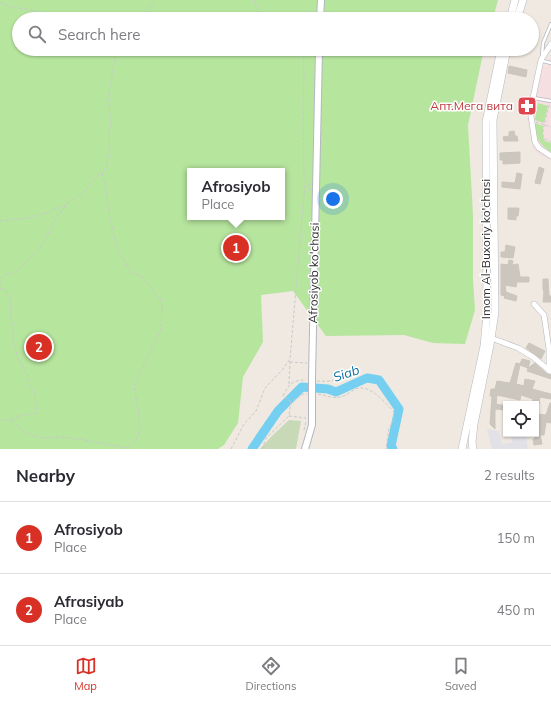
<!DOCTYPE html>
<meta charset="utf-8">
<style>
:root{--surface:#fff;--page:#f7f7f7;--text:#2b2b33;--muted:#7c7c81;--line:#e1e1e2;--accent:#d93025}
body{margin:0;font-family:Mulish,sans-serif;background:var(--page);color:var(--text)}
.controls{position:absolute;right:12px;bottom:12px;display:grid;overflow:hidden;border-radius:0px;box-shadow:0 1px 3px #0004}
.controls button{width:36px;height:36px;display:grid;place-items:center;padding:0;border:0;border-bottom:1px solid var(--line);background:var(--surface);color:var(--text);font:20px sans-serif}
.you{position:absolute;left:333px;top:199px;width:14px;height:14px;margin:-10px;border:3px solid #fff;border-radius:50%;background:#1a73e8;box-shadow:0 0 0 6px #1a73e833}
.badge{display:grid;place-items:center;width:26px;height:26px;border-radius:50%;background:var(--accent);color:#fff;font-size:13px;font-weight:700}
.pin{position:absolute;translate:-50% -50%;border:2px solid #fff;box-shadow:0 1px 4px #0006}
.popup{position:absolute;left:187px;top:168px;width:98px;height:52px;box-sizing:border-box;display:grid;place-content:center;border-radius:0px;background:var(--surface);filter:drop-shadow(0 1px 3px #0005);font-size:13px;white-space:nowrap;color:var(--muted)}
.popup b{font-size:15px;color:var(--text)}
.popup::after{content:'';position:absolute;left:50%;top:100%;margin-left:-8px;border:8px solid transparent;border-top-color:var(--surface)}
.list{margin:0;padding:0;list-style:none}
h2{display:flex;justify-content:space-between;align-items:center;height:52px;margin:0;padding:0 16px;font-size:17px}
h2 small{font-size:13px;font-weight:400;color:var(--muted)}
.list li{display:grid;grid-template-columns:26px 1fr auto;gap:12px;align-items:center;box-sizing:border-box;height:72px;padding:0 16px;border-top:1px solid var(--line)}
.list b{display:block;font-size:15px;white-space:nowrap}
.list p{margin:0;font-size:13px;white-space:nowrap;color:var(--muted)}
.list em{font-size:13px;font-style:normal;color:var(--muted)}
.icon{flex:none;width:22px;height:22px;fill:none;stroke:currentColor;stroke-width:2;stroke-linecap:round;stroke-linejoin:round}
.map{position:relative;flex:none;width:551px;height:449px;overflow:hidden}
.search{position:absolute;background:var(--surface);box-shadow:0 1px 3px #0004;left:12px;right:12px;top:12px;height:44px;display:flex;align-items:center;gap:10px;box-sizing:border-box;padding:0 14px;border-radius:22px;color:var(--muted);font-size:15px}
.sheet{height:196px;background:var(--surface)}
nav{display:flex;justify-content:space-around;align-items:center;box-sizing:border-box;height:56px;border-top:1px solid var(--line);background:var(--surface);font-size:11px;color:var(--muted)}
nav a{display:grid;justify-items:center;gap:2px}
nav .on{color:var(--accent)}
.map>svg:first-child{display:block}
</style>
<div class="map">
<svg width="551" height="449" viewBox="0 0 551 449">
<rect width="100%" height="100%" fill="#efe9e1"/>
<polygon fill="#e3e1e8" points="487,429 499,431 502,444 513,442 511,437 526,434 528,449 492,449"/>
<polygon fill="#f5dfe0" points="551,56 551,160 541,156 533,149 527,116 533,81 539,83 543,66 547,67"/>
<g fill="#b6e59e" fill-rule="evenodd">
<path d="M 0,0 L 498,0 L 493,19 L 19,19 L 19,49 L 484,49 L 468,125 L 473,215 L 473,280 L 475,310 L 465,344 L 433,343 L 404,335 L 326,336 L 293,291 L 261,295 L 263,342 L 243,377 L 238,423 L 224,445 L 218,449 L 0,449 ZM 190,171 L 282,171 L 282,217 L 190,217 Z"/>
<polygon points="538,103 548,106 544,123 535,120"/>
<path d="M 535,123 L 543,126 L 543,137 L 545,141 L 551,143 L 551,152 C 539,145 535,136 535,123 Z"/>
</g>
<polygon fill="#c8d9b8" points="289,420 301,421 296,449 260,449 272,436"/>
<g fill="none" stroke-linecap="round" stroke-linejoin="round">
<polyline stroke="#75cff0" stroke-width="9" points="252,449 278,411 302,387 328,389 336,392 367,378 379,380 399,409 391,446 393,449"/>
</g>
<g fill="#cbc7bf" stroke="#cbc5ba">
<polygon points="509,66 527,70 526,77 508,73"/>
<polygon points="514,131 515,136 517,136 518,141 504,141 503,137 509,136 509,132"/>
<polygon points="520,152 520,163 503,164 503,160 500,160 500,153"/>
<polygon points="539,167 544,169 540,184 535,183"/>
<polygon points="517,173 522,174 520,189 502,187 502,182 515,183"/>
<polygon points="508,208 519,208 518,216 516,216 516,220 508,219"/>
<polygon points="506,245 515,247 513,258 501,257 501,252 505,252"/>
<polygon points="509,260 513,261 512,265 518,264 520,277 529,277 529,282 517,282 516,287 505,285 506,292 517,296 516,301 504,298 505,296 501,295 501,264 508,265"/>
<polygon points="543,279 548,279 549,296 551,296 551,302 543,302 544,291 543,290"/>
<polygon points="529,343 545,351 541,359 526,348"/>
<polygon points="522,359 530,361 528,368 535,363 547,374 551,375 551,379 527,371 528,368 520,365 516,384 524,386 525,379 535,381 532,389 551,394 551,399 540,397 539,404 532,404 533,399 521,395 520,400 497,395 496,404 506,406 506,410 495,409 495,429 490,424 492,396 490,396 491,389 495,389 497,381 510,383 516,363 520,364"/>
<polygon points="550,403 551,403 551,423 546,422 544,435 540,435 542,444 534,445 533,439 535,439 538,420 536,419 536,414 546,415"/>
</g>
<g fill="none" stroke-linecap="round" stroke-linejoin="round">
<g stroke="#b4b7c1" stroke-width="4">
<g id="service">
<polyline points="542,56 543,43 551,24"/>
<polyline points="543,61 551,63"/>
<polyline points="534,98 551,101"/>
</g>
</g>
<g stroke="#b4b7c1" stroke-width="6">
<g id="minor">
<polyline points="551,44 541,60 533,98 531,116 535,142 539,148 551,156"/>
<polyline points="534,304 544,315 549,349 549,371"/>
<polyline points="491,338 518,348 533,357 550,371"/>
</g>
</g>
<g stroke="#b4b7c1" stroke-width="8">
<g id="tertiary">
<polyline points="320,19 321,0"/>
<polyline points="312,377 319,49"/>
<polyline points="305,449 312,425 312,400"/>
</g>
</g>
<g stroke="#b4b7c1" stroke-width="8">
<g id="secondary">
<polyline points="510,19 515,0"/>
<polyline points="517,19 523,0"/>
<polyline points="462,449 484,346 487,314 486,122 501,49"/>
<polyline points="473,449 472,442 474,424 490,345 495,312 493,120 507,49"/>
</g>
</g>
<g stroke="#c9c9c9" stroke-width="1" stroke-dasharray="3 2" stroke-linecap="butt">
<polyline points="254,0 260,19"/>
<polyline points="0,3 12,7 36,11 51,18 51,19"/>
<polyline points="138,19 156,0"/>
<polyline points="299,49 303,53 304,76 303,108 304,179 305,182"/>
<polyline points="549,105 543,130 543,136 545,139 551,142"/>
<polyline points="536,122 551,127"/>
<polyline points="102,173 106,188 110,219 118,251 126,264 132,272 145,279 155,293 160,299 162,306 161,329 134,387 138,408 140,426 137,439 128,449"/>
<polyline points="308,183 311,191"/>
<polyline points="0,221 28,218 50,212 65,205 85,191 98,175 102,173 107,164 110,147 109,135 111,122 108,97 117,49"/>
<polyline points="0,283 4,276 18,270 39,250 57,217 68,203"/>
<polyline points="0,288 5,289 11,301 10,314 13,326 13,340 18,359 27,375 29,384 35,395 37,413 19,416 11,420 0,420"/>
<polyline points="290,362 307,363"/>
<path d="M 317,381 C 328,382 337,381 346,374"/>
<polyline points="289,384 290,360"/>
<path d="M 318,394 C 326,395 332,399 340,397 C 346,396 351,391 356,389 C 370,383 386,404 394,412 L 393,422 L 389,428 L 386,449"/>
<path d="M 291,402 L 283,396 C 289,384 292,380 306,380"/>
<polyline points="289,416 306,418"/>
<polyline points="11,421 24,432 39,438 60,437 79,439 127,448"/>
<polyline points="304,430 306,421"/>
<polyline points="231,449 244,424 256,411 265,388 283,369 290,359 305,183"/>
<polyline points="262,449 266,438 289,416 291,402 303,394 307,394"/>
</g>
<use href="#service" stroke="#fff" stroke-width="2.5"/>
<use href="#minor" stroke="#fff" stroke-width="5"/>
<use href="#tertiary" stroke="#fff" stroke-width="6"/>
<use href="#secondary" stroke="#fff" stroke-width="7"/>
<g stroke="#b4b7c1" stroke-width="8" stroke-linecap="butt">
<polyline id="tertiary-bridge" points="312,400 312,377"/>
</g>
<use href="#tertiary-bridge" stroke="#fff" stroke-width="6"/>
</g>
<defs>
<g id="pharmacy-square" transform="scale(1)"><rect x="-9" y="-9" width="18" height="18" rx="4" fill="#e0444e" stroke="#fff"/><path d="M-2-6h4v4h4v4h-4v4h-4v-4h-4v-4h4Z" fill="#fff"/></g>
</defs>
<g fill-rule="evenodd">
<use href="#pharmacy-square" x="527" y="106"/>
</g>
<g text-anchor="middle" stroke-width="3" stroke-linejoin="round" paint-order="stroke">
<g font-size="12" fill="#be3a42" stroke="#fff" text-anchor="end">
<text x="513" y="110">Апт.Мега вита</text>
</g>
<g font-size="12" fill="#2e2e2e" stroke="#fff">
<text transform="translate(486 249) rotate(-90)" y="4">Imom Al-Buxoriy ko'chasi</text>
<text transform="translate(314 273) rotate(-89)" y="4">Afrosiyob ko'chasi</text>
</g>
<g font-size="13" font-style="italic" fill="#0d6fa3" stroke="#fff">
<text transform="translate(346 373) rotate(-19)" y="5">Siab</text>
</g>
</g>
</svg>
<div class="controls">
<button><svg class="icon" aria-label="locate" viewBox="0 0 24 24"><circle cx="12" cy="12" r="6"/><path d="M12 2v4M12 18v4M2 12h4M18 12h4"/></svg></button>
</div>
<div class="you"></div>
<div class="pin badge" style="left:236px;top:248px">1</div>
<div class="popup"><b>Afrosiyob</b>Place</div>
<div class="pin badge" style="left:39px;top:347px">2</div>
<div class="search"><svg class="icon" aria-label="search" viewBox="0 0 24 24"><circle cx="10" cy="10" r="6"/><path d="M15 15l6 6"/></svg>Search here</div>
</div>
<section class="sheet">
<h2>Nearby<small>2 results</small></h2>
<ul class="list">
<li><span class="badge">1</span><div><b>Afrosiyob</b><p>Place</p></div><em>150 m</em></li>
<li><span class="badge">2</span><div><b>Afrasiyab</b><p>Place</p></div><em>450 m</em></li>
</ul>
</section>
<nav>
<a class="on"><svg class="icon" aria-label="map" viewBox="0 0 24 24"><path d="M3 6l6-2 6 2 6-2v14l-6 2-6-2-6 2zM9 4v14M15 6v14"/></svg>Map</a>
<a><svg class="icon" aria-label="directions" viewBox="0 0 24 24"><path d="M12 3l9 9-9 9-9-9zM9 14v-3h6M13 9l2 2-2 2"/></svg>Directions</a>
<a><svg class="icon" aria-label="saved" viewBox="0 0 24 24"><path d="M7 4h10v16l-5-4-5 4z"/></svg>Saved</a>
</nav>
